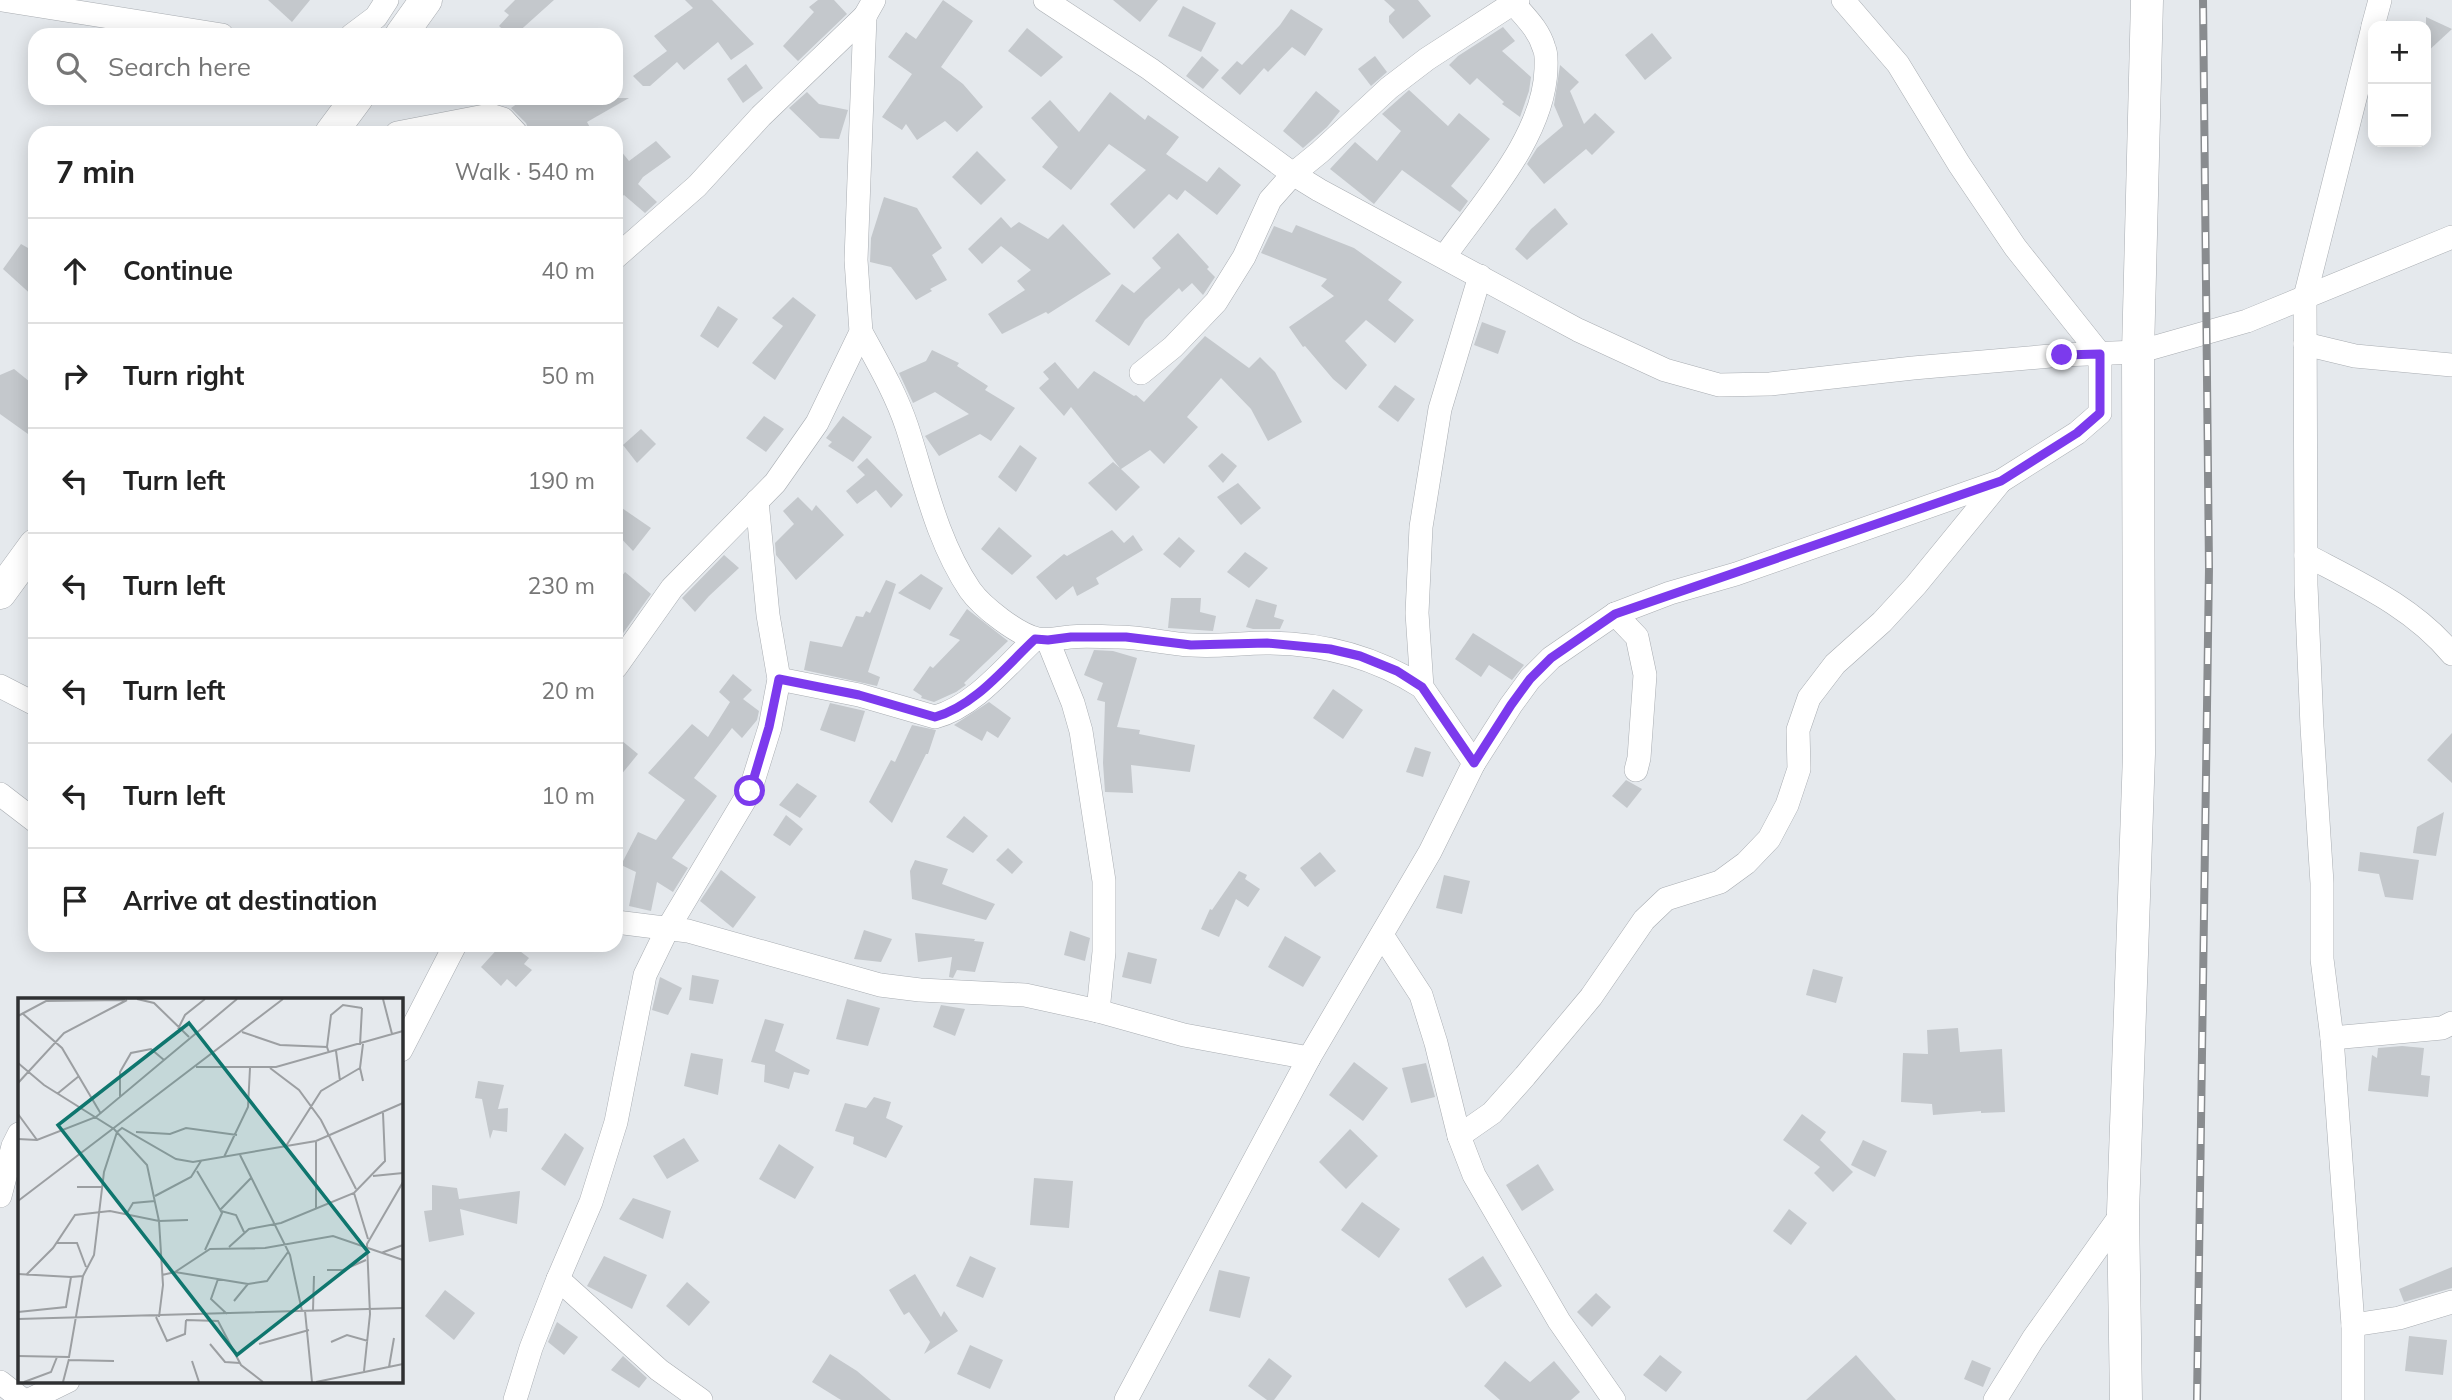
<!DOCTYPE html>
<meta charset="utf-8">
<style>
:root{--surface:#fff;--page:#f2f2f2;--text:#222;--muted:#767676;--line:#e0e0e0}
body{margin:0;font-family:Mulish,sans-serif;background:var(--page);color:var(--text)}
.controls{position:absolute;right:21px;top:21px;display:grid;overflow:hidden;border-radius:14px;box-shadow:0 4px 18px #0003}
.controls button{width:63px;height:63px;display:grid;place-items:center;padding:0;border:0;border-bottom:2px solid var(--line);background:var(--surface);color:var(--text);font:35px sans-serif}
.stop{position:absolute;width:21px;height:21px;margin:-16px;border:5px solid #7c3aed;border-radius:50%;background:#fff}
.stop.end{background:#7c3aed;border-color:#fff;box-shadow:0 2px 7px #0008}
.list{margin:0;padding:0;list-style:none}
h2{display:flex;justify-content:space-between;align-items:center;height:91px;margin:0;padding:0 28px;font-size:30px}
h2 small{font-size:23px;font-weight:400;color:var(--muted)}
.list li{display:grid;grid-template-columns:46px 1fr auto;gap:21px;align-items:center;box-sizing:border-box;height:105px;padding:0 28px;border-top:2px solid var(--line)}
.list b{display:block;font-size:26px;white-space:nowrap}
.list em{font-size:23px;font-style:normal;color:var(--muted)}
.icon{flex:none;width:38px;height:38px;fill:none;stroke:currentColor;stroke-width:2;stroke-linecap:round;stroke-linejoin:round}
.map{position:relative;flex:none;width:2452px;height:1400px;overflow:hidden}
.search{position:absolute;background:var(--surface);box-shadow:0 4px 18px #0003;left:28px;top:28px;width:595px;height:77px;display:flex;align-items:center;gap:18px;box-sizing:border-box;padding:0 24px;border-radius:21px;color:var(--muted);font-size:26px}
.panel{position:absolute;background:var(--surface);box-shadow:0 4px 18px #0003;left:28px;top:126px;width:595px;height:826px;border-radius:21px}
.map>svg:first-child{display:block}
</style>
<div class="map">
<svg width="2452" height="1400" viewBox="0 0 2452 1400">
<rect width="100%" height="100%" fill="#e5e9ed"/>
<g fill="#c4c8cc">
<polygon points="268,0 310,0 292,22"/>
<polygon points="515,0 554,0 515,35 509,35 499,26 509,15 504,11"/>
<polygon points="685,0 712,0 754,44 731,60 718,42 684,70 677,62 650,86 643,86 633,76 667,51 654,36 693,8"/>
<polygon points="818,0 834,0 847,14 798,61 783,46 814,12 809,7"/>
<polygon points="943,0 973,21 941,67 963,84 983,107 957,132 945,121 917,140 906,124 902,130 882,117 912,74 888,57 906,32 916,39"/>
<polygon points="1113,0 1158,0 1140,22"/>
<polygon points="1384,0 1418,0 1431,16 1403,39 1389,22 1389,16 1395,10"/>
<polygon points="1183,6 1216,23 1201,52 1168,36"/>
<polygon points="1291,9 1323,29 1305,56 1292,47 1268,72 1264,68 1240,95 1221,78 1237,61 1242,65 1280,25"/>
<polygon points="2426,17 2452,29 2426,53"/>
<polygon points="1503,27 1515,41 1502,51 1531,77 1529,91 1520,117 1502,104 1504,102 1477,78 1470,85 1449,65 1458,56"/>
<polygon points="1027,28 1063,57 1041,77 1008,51"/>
<polygon points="1652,33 1672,58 1645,80 1625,55"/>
<polygon points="1202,56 1219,70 1203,89 1186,76"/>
<polygon points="1375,56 1387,72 1371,86 1358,69"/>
<polygon points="746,64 763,88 743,103 727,79"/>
<polygon points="1560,65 1579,82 1570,91 1584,124 1595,113 1615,132 1592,155 1586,149 1544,184 1527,164 1537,148 1563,126 1554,105"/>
<polygon points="1409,90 1448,126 1459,113 1490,139 1451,186 1468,201 1460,212 1402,170 1374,204 1330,169 1355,142 1377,161 1401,131 1382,114"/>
<polygon points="1316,91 1340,111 1327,127 1303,148 1283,131"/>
<polygon points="807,92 819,104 848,110 839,139 820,138 789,108"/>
<polygon points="1110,92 1145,120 1148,115 1179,137 1166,154 1207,182 1219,167 1241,185 1217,215 1185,190 1177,200 1169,194 1134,229 1110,204 1146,170 1109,144 1071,190 1042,167 1058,147 1031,118 1050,100 1079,132"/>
<polygon points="525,98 629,98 587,122 593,133 530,133 526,123 511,108"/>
<polygon points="656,141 671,157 643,177 638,184 657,202 645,213 624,195 616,201 616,145 629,161"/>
<polygon points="977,151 1006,180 981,205 952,177"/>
<polygon points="884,197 917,208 942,248 932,255 947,280 930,289 932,291 916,300 891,267 870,262 871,238"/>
<polygon points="1555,208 1568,224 1527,260 1515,249 1531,229"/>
<polygon points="1001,217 1011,228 1019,222 1048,239 1063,224 1111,274 1048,314 1046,312 1002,334 988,314 1025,290 1017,281 1031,270 1001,246 982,264 968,249"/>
<polygon points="1296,225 1354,248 1402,282 1388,300 1414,320 1395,343 1366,320 1345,341 1367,365 1346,390 1333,379 1305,346 1303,347 1289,327 1334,296 1321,286 1327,279 1261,253 1274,226 1292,233"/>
<polygon points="1178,233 1209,267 1207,269 1215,277 1203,295 1192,283 1182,292 1179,288 1145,320 1129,346 1095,321 1122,284 1134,293 1161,268 1152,258"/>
<polygon points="21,244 35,252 35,298 3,269"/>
<polygon points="793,297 816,315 775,380 752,363 783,326 772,318"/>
<polygon points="718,306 738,319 718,348 700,336"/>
<polygon points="1482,322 1506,331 1498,354 1474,345"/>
<polygon points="1205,336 1249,368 1260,357 1275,372 1302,422 1268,441 1251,409 1221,378 1187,417 1198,427 1164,464 1150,450 1121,469 1140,487 1116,511 1088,483 1113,462 1120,468 1071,407 1064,416 1039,388 1049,379 1043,372 1055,362 1078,389 1094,371 1134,396 1136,395 1144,402"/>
<polygon points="932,350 959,363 957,366 988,386 985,390 1015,408 991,441 980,434 939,456 925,436 969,414 935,392 913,403 899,373 926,361"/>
<polygon points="14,369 35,386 35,439 0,414 0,375"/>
<polygon points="1395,385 1415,399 1398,422 1378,407"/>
<polygon points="764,416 784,429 766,452 746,438"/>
<polygon points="843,416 872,437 853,462 828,446 832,442 826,438"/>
<polygon points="641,429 656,444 637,463 623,445"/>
<polygon points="1020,445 1037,458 1016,492 998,477"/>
<polygon points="1222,453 1237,466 1223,483 1208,466"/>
<polygon points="867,458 903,495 891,508 876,490 857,504 846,491 865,475 857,467"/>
<polygon points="1238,483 1261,508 1241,525 1217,497"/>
<polygon points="798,497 812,511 816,505 844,535 796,580 776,555 775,543 794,524 783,511"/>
<polygon points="616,504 651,528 633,551 616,533"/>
<polygon points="999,527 1032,556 1012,575 981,549"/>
<polygon points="1112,530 1124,543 1133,535 1143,550 1096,578 1099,584 1077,596 1073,586 1056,600 1036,577 1064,554 1067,556"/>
<polygon points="1179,537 1195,551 1180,568 1163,554"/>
<polygon points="1245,552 1268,568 1249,588 1227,572"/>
<polygon points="724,555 739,568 709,596 695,612 682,598"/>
<polygon points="625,572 651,594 616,643 616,583"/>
<polygon points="921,574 943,588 930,610 898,593"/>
<polygon points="886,580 896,584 868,672 880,677 877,686 804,670 810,641 842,647 856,616 863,617 866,611 870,613"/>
<polygon points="1171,598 1201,598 1200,612 1216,616 1213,631 1168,628"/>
<polygon points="1256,599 1277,605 1274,617 1284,620 1280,629 1253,629 1246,627"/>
<polygon points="967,609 1008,641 964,683 966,685 956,692 934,702 921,698 922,696 913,690 930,666 933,668 960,640 949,635"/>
<polygon points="1473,633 1524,665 1512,680 1489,665 1481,677 1455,659"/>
<polygon points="1094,650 1113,651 1137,658 1117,727 1140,730 1139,734 1195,745 1190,772 1131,765 1133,793 1105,792 1103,763 1105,702 1097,700 1103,683 1084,675"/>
<polygon points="733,674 752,690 743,699 759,711 757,720 742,738 732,728 694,778 717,796 672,858 688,868 673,892 657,882 651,911 629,906 636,872 621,865 638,832 656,840 685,800 648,773 692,724 708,737 730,702 719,692"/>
<polygon points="1333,689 1363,710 1343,739 1313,718"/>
<polygon points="989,702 1011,718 998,738 987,731 982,741 954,725"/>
<polygon points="830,703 865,711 855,742 820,730"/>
<polygon points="912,725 936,730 928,754 926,754 892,823 869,802 891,760 895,762"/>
<polygon points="2452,733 2452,783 2427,760"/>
<polygon points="616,736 638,754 616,781"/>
<polygon points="1415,747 1431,752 1423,777 1406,772"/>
<polygon points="1626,780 1642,789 1627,808 1612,796"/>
<polygon points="797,783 817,796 800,818 779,805"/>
<polygon points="2444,812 2436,856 2413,853 2417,827"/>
<polygon points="786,815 803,829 790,846 773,835"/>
<polygon points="964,816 988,836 973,853 946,837"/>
<polygon points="1008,848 1023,862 1012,874 996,860"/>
<polygon points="1320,852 1336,871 1315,887 1300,868"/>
<polygon points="2360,852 2419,860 2413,900 2385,897 2379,874 2358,871"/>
<polygon points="915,860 948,869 942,884 995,904 986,920 912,899 910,871"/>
<polygon points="721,870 756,897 733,928 700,901"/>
<polygon points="1239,871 1247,875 1245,879 1260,889 1248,907 1236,899 1219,937 1201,929 1210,909 1212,910"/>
<polygon points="1444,875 1470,881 1462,914 1436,908"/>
<polygon points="864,930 892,939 881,962 854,959"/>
<polygon points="1070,931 1090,938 1085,961 1064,955"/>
<polygon points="915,933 975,939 974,941 984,942 975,972 957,970 953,978 949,977 952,957 918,962"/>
<polygon points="1285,936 1321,957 1303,987 1268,967"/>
<polygon points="501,945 512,945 529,958 524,964 532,970 516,987 507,979 501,986 481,967"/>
<polygon points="1128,952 1157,959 1151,984 1122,977"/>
<polygon points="1813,969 1843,977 1836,1003 1806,995"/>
<polygon points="692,975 719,980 713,1004 689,1000"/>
<polygon points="660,977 682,988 668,1015 652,1010"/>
<polygon points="847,999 880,1008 868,1046 836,1039"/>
<polygon points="941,1005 965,1009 955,1036 933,1027"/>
<polygon points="765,1019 784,1024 775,1051 810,1070 808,1075 794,1072 789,1089 764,1082 765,1065 751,1062"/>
<polygon points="1958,1028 1960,1052 2002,1049 2005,1112 1981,1113 1981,1111 1933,1115 1932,1104 1901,1102 1903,1053 1928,1054 1927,1030"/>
<polygon points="2402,1046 2424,1048 2421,1075 2430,1076 2428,1097 2368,1091 2372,1055 2377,1058 2378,1048"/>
<polygon points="691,1053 723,1059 718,1095 684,1086"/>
<polygon points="1354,1062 1388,1088 1363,1121 1329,1095"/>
<polygon points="1426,1063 1435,1097 1411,1103 1402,1068"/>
<polygon points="478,1081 504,1085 498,1109 508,1108 507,1132 493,1130 490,1139 482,1099 475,1098"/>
<polygon points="874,1097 891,1102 886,1118 903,1126 886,1158 853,1144 854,1137 835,1131 845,1103 866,1108"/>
<polygon points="1802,1114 1826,1132 1820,1140 1853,1172 1833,1192 1814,1173 1820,1167 1783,1140"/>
<polygon points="1350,1129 1378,1156 1346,1189 1319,1162"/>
<polygon points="565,1133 584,1148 565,1186 541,1169"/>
<polygon points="684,1138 699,1161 667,1179 653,1156"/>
<polygon points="1863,1140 1887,1151 1875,1177 1851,1165"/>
<polygon points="779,1144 814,1167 795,1199 759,1179"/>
<polygon points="1538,1164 1554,1190 1522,1211 1506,1185"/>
<polygon points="1034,1178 1073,1181 1069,1228 1030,1225"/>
<polygon points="432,1185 457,1188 459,1199 520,1191 517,1224 460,1209 464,1235 429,1242 424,1211 432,1210"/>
<polygon points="633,1198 671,1211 663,1239 619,1219"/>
<polygon points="1362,1202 1400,1229 1379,1258 1341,1230"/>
<polygon points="1789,1209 1807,1223 1791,1245 1773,1231"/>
<polygon points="604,1256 647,1275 632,1309 587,1286"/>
<polygon points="970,1256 996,1268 983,1298 956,1286"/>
<polygon points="1483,1256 1502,1286 1466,1308 1448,1279"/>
<polygon points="2452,1267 2452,1288 2404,1302 2399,1289"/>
<polygon points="1219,1270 1250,1277 1240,1318 1209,1311"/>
<polygon points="915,1274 941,1317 944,1311 958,1331 924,1354 930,1342 909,1312 904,1315 889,1290"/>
<polygon points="687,1282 710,1302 689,1326 666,1306"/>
<polygon points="445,1290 475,1313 454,1340 425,1316"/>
<polygon points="1596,1293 1611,1307 1592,1327 1577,1312"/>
<polygon points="557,1322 578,1337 564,1355 548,1342"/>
<polygon points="2409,1336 2447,1340 2443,1375 2405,1371"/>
<polygon points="970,1345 1003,1360 990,1389 957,1374"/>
<polygon points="830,1354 857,1371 891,1400 841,1400 812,1382"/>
<polygon points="1660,1355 1682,1372 1666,1392 1643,1375"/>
<polygon points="1856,1355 1896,1400 1806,1400"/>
<polygon points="623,1356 647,1378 639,1388 611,1370"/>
<polygon points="1269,1358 1292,1376 1274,1400 1267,1400 1248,1386"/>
<polygon points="1972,1360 1991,1368 1983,1387 1964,1379"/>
<polygon points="1505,1361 1530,1382 1554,1361 1580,1392 1571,1400 1500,1400 1484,1386"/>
</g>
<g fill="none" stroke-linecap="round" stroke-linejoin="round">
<g stroke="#a9adb2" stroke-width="24">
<g id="street">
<polyline points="2,0 222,35"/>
<polyline points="1045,0 1150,69 1293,174 1319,190 1578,330 1665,370 1719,385 1770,384 1913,368 2062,355 2138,352 2247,321 2452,237"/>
<polyline points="2373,26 2380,0"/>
<polyline points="352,35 376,17 387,0"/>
<polyline points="397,133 490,115 503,119 516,133"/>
<path d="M 1445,256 C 1482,203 1544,137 1546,69 C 1546,62 1547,54 1544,48 C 1539,30 1526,18 1514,4"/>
<polyline points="616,257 697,186 761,116 865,16 874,0"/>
<path d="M 861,332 C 878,363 896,394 907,427 C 925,483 937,541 970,590 C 982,607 1018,635 1038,639 C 1049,641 1059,638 1070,637 C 1086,635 1102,637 1118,637 C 1143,637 1167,644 1192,645 C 1217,647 1241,643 1266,643 C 1322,643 1375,657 1422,687"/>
<polyline points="2305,344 2355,356 2452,365"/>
<polyline points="1141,373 1173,347 1216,302 1244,257 1270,200 1293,174 1320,152 1389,88 1427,59 1518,0"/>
<path d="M 2306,555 C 2359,583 2413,607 2452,654"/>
<polyline points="1615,614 1637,637 1645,675 1639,758 1636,770"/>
<polyline points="1048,641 1073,703 1081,731 1104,881 1104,952 1098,1011"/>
<polyline points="616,667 672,588 775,483 817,423 861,332 856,260 865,16"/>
<path d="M 779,679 L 859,695 L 935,717 C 975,706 1006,666 1035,639"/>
<polyline points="0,686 35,704"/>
<polyline points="1474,763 1422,687 1417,613 1421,527 1440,409 1480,276"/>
<polyline points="0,794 35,821"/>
<polyline points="616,922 688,931 880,985 920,990 1025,995 1098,1011 1184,1035 1309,1058"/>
<polyline points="1382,935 1421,995 1436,1043 1459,1136 1474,1175 1559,1321 1614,1400"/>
<polyline points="2332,1038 2442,1028 2452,1023"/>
<polyline points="401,1050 455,945"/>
<polyline points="1459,1136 1492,1113 1525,1076 1591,997 1644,920 1666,899 1720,882 1746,863 1769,839 1787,805 1799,769 1798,730 1809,698 1835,664 1882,622 1916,585 2001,481"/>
<polyline points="0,1196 13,1146 19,1134"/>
<polyline points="558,1279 659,1370 701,1400"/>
<polyline points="2353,1325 2399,1318 2452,1302"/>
<polyline points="0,1382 23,1400"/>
<polyline points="29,1400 68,1381"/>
<polyline points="515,1400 531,1348 558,1279 591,1202 616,1122 645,975 667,930 750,791 770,727 779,679 768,615 757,501"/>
<polyline points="1126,1400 1309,1058 1430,852 1474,763 1511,705 1530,679 1551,658 1615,614 1670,593 1736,574 2001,481 2077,433 2100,413 2100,354 2015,247 1959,164 1898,64 1843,0"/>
<polyline points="1995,1400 2033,1339 2123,1212"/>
<polyline points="2353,1400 2353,1325 2332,1038 2322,959 2322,883 2312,727 2306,585 2305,297 2373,27"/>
</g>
</g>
<g stroke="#a9adb2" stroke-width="33">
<g id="secondary">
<polyline points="401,35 426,0"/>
<polyline points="331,133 357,98"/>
<polyline points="0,593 35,545"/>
<polyline points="2126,1400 2123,1212 2139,754 2138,352 2147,0"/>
</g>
</g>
<use href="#street" stroke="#fff" stroke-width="23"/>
<use href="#secondary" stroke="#fff" stroke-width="32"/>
<g stroke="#898c8f" stroke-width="8">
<polyline id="rail" points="2197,1400 2209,568 2203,0"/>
</g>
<use href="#rail" stroke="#fff" stroke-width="5" stroke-dasharray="16" stroke-linecap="butt"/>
</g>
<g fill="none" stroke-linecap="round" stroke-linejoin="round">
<path stroke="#7c3aed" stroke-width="9" d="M 750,791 L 769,727 L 779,679 L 859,695 L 935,717 C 975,706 1006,666 1035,639 L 1048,640 L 1071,637 L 1126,637 L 1191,645 L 1267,643 L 1330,649 L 1360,656 L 1397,671 L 1422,687 L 1474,763 L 1511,705 L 1530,679 L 1551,658 L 1615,614 L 2001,481 L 2077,433 L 2100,413 L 2100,354 L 2062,355"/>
</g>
<g transform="translate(18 998)">
<rect width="385" height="385" fill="#e5e9ed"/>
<path fill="none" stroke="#9c9fa2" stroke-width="2" d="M 119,1 L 136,5 L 171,39M 365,1 L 374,36M 4,15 L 44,50 L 83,116M 0,18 L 28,3 L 107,2M 160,31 L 167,17 L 187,1M 224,34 L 262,47 L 309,49 L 311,55M 342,47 L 344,10M 309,49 L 313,17 L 325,7 L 344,10M 318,53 L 322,83M 0,65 L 26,87 L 96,131 L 129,167 L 141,223 L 145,287 L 141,319M 178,69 L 258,69 L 385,33M 252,70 L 281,92 L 303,122 L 338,191M 345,83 L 342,70 L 345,46M 0,85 L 46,35 L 109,2M 39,96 L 61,78M 102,99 L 102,74 L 113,55 L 133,51 L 146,62M 0,116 L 19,142M 118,134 L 152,136 L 168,130 L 219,137M 0,141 L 19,142 L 78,119 L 219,1M 298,143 L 298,211M 268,148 L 303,93 L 342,70M 222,157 L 272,257 L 284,313M 206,159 L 230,109 L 232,70M 179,173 L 204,215 L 187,252M 355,178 L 385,175M 59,189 L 84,189M 336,195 L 350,241M 137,198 L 173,179 L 183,163M 0,203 L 265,1M 202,212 L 233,180M 203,213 L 218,217 L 226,234M 109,215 L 115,205 L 137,203M 38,245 L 59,245 L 68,269M 211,249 L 231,231 L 263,225 L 336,195 L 367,163 L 365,115M 363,255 L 385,247M 309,272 L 325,272 L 348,262M 157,274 L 192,251 L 247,250 L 315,238 L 385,262M 0,276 L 53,279M 8,277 L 35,250 L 57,217 L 92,213 L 141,223 L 170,222M 144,277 L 157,274 L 230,286 L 216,303M 200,281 L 193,301 L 209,316M 230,286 L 249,283 L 270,254M 295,312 L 296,278M 287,313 L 294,384M 0,314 L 48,309 L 53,279 L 65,278 L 76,257 L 86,174 L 99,134 L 104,130 L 158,161 L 175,164 L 298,143 L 385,105M 138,319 L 149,343 L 167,336 L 168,322M 0,321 L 385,310M 168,322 L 200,323 L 223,367 L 245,384M 313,344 L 329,337 L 350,343M 192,346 L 207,364 L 222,365M 241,346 L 291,332M 0,358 L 51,359 L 65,278M 50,362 L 96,363M 174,363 L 181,384M 371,369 L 376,340M 346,373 L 352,316 L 349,246 L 385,184M 6,384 L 33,374 L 39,359M 45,384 L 51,361M 298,384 L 385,366"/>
<path fill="#0f766e" fill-opacity="0.15" stroke="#0f766e" stroke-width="3.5" d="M 171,25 L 350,254 L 219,357 L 40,127 Z"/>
<rect width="385" height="385" fill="none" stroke="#2f3032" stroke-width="3.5"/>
</g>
</svg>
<div class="controls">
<button>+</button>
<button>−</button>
</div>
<div class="stop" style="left:750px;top:791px"></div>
<div class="stop end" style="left:2062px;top:355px"></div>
<div class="search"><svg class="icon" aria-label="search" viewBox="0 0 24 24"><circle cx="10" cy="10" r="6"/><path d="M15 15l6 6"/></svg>Search here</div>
<section class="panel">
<h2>7 min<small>Walk · 540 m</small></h2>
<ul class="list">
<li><svg class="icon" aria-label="ahead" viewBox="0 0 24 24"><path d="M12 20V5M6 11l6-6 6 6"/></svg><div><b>Continue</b></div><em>40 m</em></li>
<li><svg class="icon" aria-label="right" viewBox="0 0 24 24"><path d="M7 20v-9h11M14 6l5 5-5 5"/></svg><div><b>Turn right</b></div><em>50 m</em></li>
<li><svg class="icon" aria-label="left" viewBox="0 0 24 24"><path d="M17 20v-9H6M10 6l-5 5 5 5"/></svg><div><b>Turn left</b></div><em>190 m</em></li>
<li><svg class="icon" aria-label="left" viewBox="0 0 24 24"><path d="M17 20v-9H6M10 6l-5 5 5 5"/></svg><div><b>Turn left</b></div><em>230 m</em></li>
<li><svg class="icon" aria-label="left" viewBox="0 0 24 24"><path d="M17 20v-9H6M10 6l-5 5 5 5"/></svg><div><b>Turn left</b></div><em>20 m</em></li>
<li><svg class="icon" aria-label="left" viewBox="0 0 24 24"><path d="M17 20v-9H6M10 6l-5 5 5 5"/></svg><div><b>Turn left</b></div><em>10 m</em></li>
<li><svg class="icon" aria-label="arrive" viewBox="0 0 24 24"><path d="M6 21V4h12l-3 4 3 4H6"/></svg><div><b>Arrive at destination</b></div></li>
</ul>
</section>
</div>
